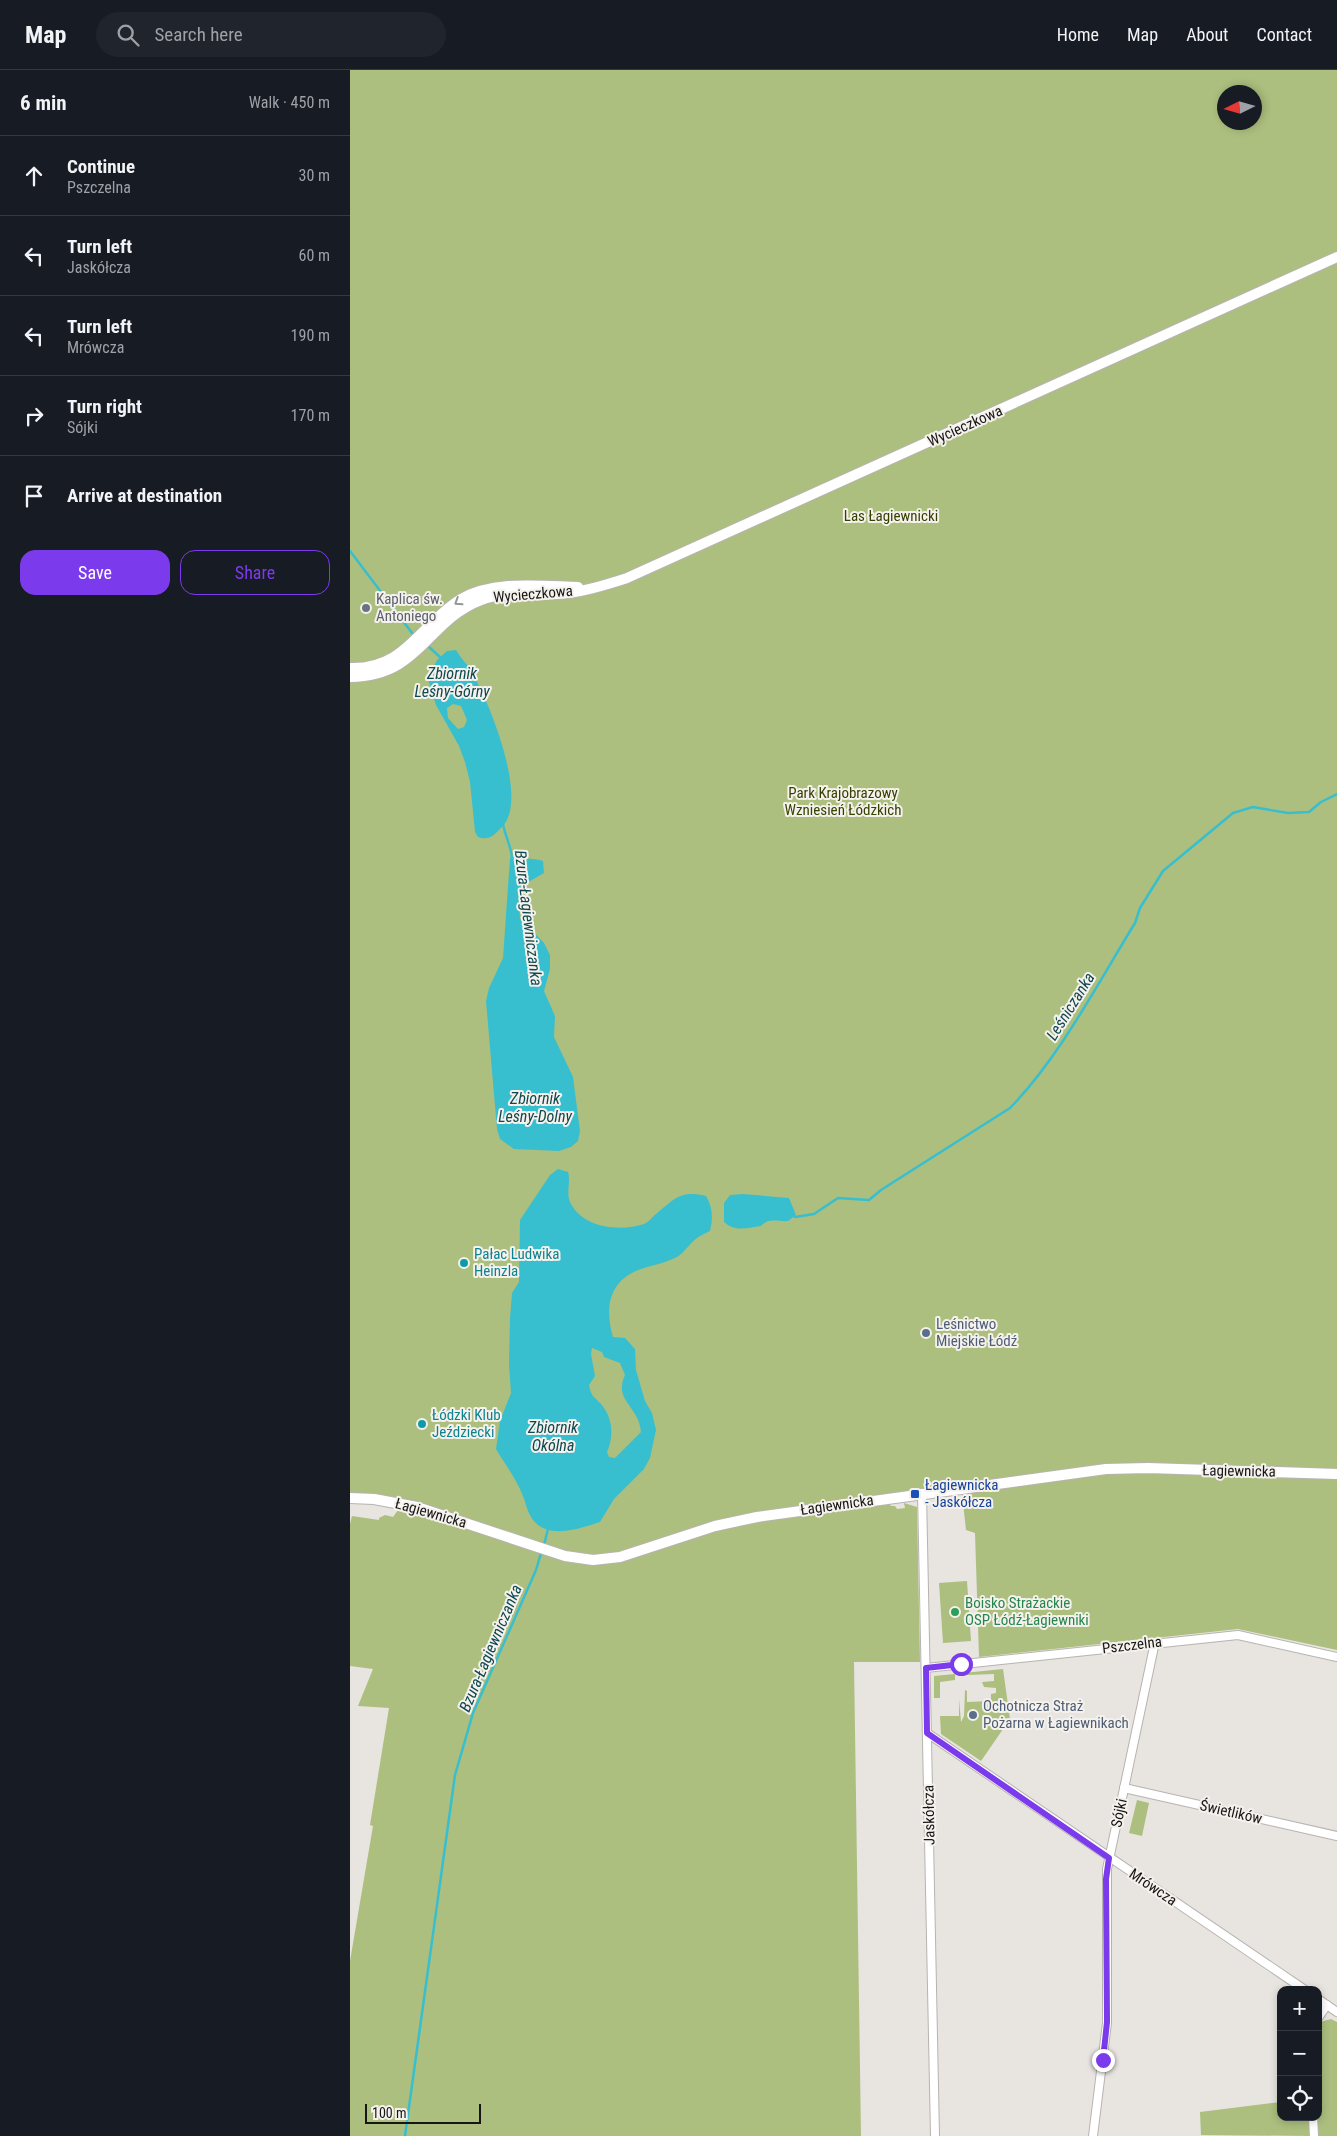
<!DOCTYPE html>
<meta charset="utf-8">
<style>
:root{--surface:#171b24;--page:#20242c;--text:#f1f3f6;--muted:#9ea1a6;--line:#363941;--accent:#7c3aed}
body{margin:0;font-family:"Roboto Condensed",sans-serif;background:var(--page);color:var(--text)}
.controls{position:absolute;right:15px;bottom:15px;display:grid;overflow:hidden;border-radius:10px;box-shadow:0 2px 8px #0003}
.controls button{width:45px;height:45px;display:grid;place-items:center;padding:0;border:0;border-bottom:1px solid var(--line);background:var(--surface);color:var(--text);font:25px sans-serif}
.compass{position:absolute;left:867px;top:15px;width:45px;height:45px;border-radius:50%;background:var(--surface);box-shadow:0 2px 8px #0003;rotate:265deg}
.scale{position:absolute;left:15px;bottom:12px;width:116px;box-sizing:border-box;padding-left:5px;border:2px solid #181615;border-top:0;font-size:14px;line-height:18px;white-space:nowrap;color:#181615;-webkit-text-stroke:4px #f5f1ed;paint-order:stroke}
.stop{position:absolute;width:15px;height:15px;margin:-11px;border:4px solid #7c3aed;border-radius:50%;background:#fff}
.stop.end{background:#7c3aed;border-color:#fff;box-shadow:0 1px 5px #0008}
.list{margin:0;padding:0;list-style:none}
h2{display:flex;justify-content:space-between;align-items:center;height:65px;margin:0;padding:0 20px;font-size:21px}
h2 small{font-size:16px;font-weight:400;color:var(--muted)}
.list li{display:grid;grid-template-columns:32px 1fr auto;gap:15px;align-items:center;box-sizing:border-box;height:80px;padding:0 20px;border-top:1px solid var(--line)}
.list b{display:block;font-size:19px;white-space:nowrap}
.list p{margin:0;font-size:16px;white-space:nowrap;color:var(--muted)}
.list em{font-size:16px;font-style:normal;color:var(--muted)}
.actions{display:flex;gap:10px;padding:15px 20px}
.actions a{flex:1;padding:11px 0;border:1px solid var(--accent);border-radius:15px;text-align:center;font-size:18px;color:var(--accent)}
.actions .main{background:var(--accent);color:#fff}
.icon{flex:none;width:28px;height:28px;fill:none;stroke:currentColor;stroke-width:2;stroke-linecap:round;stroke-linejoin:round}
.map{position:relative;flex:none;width:987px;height:2066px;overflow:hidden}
header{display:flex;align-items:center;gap:30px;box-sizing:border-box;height:70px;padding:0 25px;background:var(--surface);border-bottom:1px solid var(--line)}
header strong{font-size:24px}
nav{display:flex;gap:28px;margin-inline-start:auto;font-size:18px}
.search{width:350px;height:45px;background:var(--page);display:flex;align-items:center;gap:12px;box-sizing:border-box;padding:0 18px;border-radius:28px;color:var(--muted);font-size:19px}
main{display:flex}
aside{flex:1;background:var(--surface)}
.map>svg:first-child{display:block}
</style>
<header>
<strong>Map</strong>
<div class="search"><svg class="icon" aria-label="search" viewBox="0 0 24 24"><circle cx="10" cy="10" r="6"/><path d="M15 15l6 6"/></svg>Search here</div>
<nav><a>Home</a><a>Map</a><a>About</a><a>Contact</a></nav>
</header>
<main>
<aside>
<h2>6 min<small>Walk · 450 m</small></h2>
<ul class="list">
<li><svg class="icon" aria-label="ahead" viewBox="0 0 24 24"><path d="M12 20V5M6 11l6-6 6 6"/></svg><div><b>Continue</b><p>Pszczelna</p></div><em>30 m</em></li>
<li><svg class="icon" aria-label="left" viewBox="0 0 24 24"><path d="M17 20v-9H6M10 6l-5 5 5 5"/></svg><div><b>Turn left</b><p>Jaskółcza</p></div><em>60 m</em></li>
<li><svg class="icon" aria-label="left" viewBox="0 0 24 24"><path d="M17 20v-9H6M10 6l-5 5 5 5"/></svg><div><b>Turn left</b><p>Mrówcza</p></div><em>190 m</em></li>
<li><svg class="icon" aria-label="right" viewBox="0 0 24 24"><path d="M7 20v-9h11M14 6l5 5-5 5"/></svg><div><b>Turn right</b><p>Sójki</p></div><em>170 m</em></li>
<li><svg class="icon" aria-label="arrive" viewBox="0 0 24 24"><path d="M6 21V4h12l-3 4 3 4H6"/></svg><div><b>Arrive at destination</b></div></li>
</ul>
<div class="actions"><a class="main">Save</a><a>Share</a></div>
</aside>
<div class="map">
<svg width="987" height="2066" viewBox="0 0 987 2066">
<rect width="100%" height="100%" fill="#e8e4e0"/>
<g fill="#acbf7e" fill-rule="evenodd">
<path d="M 0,0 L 987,0 L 987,1580 L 888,1559 L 629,1587 L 625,1463 L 616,1460 L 612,1424 L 594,1425 L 540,1434 L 541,1436 L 545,1436 L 547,1439 L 555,1438 L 554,1433 L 567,1437 L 570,1592 L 504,1592 L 511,2066 L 0,2066 L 0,1891 L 23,1756 L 20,1755 L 39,1638 L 8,1636 L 23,1599 L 0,1596 L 0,1454 L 2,1446 L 29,1450 L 29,1448 L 35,1445 L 43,1447 L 48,1440 L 67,1443 L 115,1458 L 101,1450 L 17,1424 L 0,1425 ZM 874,22 L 904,22 L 904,52 L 874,52 Z"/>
<polygon points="617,1511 621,1571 593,1573 589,1513"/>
<polygon points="653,1599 660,1649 631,1691 591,1664 590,1646 609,1646 609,1629 611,1652 614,1646 615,1620 617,1621 617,1632 641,1631 641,1624 646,1623 646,1618 634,1617 632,1612 644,1611 644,1604 617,1605 614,1603"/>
<polygon points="605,1604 605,1610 590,1612 590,1628 584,1628 584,1606"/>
<polygon points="787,1730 799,1733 792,1766 779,1763"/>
<polygon points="981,1949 987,1952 987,2066 968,2066 966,2047 968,2047 968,1955 970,1952"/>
<polygon points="931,2032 931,2047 960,2047 962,2066 851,2065 850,2042"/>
</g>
<g fill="#38bfcf" fill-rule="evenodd">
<path d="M 106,580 C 110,587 116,593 120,599 C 138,628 181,732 151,758 C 144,765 139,771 128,767 L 125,762 L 120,712 L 115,692 L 109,676 L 86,635 L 78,609 L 87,590 L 97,581 ZM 103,634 L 111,636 L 117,650 L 114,657 L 108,659 L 98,648 L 97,638 Z"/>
<path d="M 160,788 C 171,790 182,787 193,791 L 194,803 L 168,818 L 170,848 L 194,873 L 200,885 L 200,899 L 194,921 L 205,946 L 204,967 L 223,1007 L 230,1061 L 228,1071 L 221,1077 L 209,1081 L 164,1079 L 150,1069 L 147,1059 L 136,931 L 139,918 L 153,888 Z"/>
<path d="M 208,1099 L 218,1102 C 221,1111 216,1122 220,1132 C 232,1158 270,1162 294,1154 C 299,1152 302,1147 306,1144 C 325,1128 331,1120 356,1126 C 363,1138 363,1148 360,1161 C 356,1163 351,1165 347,1168 C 340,1173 335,1182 327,1187 C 314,1194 300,1195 286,1201 C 258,1213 255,1240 263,1267 L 275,1268 L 285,1279 L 286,1300 L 295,1331 L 302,1343 L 306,1360 L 300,1388 L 294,1399 L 264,1429 L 250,1452 C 226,1460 190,1472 178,1441 C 176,1436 175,1431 173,1426 C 167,1410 155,1394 146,1379 L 150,1351 L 161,1323 L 159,1294 L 160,1248 L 162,1223 L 169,1212 L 170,1150 L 200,1105 ZM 242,1278 L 252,1282 L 254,1287 L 270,1293 L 275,1305 C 263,1331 289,1336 291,1362 L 265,1388 L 259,1387 L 257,1382 C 264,1366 263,1348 251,1334 C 243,1325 242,1328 239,1315 L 245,1306 L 241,1284 Z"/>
<path d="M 393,1124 L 439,1128 L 446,1145 L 438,1151 C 428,1152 419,1147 411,1156 C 397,1158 385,1162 374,1152 L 374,1133 L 380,1125 Z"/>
</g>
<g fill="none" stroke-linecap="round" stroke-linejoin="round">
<g stroke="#38bfcf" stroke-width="2.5">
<polyline points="0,481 62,563"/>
<polyline points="79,577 91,588"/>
<path d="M 153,754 C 155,766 162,778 162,789"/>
<path d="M 445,1147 L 464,1144 L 488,1128 L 519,1130 L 531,1120 L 660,1038 C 709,988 748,913 785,853 L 790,838 L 813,801 L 883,743 L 903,737 L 938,743 L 959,742 L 971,732 L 987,724"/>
<polyline points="194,1475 198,1459"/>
<polyline points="55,2066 105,1705 123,1643 186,1500 192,1480"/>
</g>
<g stroke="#b7b4b0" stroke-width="10">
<g id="minor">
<polyline points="572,1423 585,2066"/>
<polyline points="576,1598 888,1565 987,1587"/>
<polyline points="577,1663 955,1920"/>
<polyline points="774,1718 987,1766"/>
<polyline points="968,1929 987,1942"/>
<polyline points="968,1948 977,1935"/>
<polyline points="963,2047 964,2066"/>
<polyline points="743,2066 757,1953 757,1799 805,1572"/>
</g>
</g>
<g stroke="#b7b4b0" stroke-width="12">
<g id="tertiary">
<path d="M 0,598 C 56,600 70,554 111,529 C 144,510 191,516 228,517"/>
<path d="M 0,607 C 71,606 76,551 131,530 C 155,521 181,525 206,524 C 230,523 255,515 277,508 L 987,187"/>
<polyline points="0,1428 24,1429 67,1437 215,1486 243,1490 270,1487 365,1456 407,1447 756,1399 798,1398 987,1404"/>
</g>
</g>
<use href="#minor" stroke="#fff" stroke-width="8"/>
<use href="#tertiary" stroke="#fff" stroke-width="10"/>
</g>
<defs><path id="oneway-chevron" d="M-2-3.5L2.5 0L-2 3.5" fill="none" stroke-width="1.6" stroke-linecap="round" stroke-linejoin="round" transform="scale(1.25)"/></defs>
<use stroke="#979696" href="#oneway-chevron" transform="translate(108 532) rotate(147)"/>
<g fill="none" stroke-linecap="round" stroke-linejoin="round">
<polyline stroke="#7c3aed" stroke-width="6" points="611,1594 576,1598 577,1663 759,1788 756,1809 757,1952 753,1990"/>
</g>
<circle fill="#6b7280" stroke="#f5f1ed" stroke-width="2" cx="16" cy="538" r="5"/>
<g fill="#0f9aa8" stroke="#f5f1ed" stroke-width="2">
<circle cx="114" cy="1193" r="5"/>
<circle cx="72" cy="1354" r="5"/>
</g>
<g fill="#5c6f8a" stroke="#f5f1ed" stroke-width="2">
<circle cx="576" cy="1263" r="5"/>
<circle cx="623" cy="1645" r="5"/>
</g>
<rect fill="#1a4fb4" stroke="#f5f1ed" stroke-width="2" x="560" y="1419" width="10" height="10" rx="2.5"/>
<circle fill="#2e9e5b" stroke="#f5f1ed" stroke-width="2" cx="605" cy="1542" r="5"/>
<g text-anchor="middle" stroke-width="4" stroke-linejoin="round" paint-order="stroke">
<g font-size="15" fill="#181615" stroke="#f5f1ed">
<text transform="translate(615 356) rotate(-24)" y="5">Wycieczkowa</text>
<text transform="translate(183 524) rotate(-5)" y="5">Wycieczkowa</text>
<text transform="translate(889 1401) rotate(1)" y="5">Łagiewnicka</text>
<text transform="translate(487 1435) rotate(-8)" y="5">Łagiewnicka</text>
<text transform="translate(81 1443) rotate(16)" y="5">Łagiewnicka</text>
<text transform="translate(782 1575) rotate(-7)" y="5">Pszczelna</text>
<text transform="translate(881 1742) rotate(13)" y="5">Świetlików</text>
<text transform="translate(769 1743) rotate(-78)" y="5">Sójki</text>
<text transform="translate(579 1745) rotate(-91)" y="5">Jaskółcza</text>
<text transform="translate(803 1817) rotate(34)" y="5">Mrówcza</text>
</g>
<g font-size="15" fill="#344100" stroke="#f5f1ed">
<text x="541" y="451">Las Łagiewnicki</text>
<text x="493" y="728">Park Krajobrazowy<tspan x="493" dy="17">Wzniesień Łódzkich</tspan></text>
</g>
<g font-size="15" fill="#5b616d" stroke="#f5f1ed" text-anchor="start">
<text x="26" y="534">Kaplica św.<tspan x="26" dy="17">Antoniego</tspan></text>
</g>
<g font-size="15" fill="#0d838f" stroke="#f5f1ed" text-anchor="start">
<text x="124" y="1189">Pałac Ludwika<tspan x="124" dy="17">Heinzla</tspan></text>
<text x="82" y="1350">Łódzki Klub<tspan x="82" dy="17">Jeździecki</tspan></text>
</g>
<g font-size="15" fill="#4e5e75" stroke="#f5f1ed" text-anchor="start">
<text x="586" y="1259">Leśnictwo<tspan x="586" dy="17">Miejskie Łódź</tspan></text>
<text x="633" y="1641">Ochotnicza Straż<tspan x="633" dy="17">Pożarna w Łagiewnikach</tspan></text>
</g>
<g font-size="15" fill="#164399" stroke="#f5f1ed" text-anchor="start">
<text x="575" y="1420">Łagiewnicka<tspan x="575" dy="17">- Jaskółcza</tspan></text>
</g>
<g font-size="15" fill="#27864d" stroke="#f5f1ed" text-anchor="start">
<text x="615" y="1538">Boisko Strażackie<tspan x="615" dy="17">OSP Łódź-Łagiewniki</tspan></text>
</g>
<g font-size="16" font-style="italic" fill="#0e484f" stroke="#f5f1ed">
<text x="102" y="609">Zbiornik<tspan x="102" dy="18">Leśny-Górny</tspan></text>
<text transform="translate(179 848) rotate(83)" y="6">Bzura-Łagiewniczanka</text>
<text transform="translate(720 936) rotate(-58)" y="6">Leśniczanka</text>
<text x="185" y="1034">Zbiornik<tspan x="185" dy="18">Leśny-Dolny</tspan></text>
<text x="203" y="1363">Zbiornik<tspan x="203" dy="18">Okólna</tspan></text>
<text transform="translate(140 1578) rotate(-67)" y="6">Bzura-Łagiewniczanka</text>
</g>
</g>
</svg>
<div class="controls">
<button>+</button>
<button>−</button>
<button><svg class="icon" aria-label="locate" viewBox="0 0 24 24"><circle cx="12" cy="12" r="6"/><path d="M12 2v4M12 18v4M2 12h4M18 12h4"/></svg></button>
</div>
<svg class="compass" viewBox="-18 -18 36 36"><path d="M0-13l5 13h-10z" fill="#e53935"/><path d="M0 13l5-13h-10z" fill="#9ea1a6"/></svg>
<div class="scale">100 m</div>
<div class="stop" style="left:611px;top:1594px"></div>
<div class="stop end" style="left:753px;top:1990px"></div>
</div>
</main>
